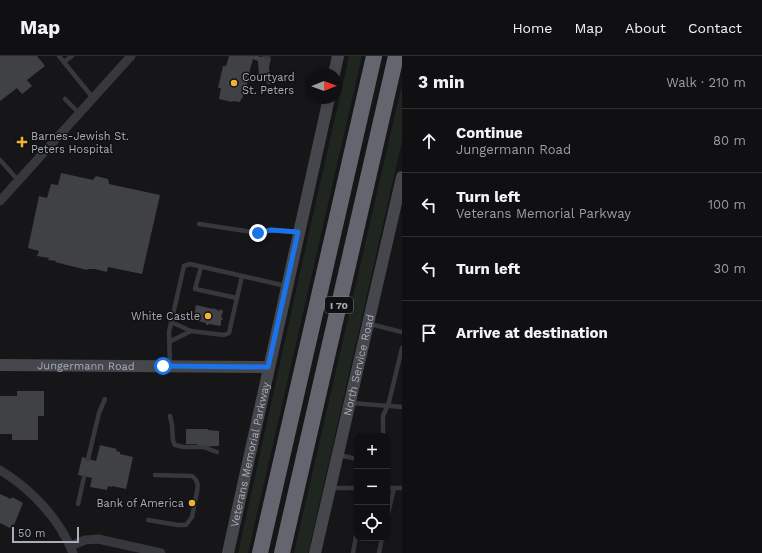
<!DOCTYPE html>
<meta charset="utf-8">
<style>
:root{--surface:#101012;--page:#19191b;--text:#f1f3f6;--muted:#9c9d9f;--line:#303032}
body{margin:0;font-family:"Work Sans",sans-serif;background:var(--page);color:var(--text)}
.controls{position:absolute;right:12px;bottom:12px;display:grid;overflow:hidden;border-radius:8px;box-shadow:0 2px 10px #0003}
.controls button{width:36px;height:36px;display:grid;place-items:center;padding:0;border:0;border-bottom:1px solid var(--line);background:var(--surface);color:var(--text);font:20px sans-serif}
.compass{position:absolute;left:306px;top:12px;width:36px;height:36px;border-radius:50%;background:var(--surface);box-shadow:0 2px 10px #0003;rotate:89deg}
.scale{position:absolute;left:12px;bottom:10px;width:67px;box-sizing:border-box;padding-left:4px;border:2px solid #a8adb8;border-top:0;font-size:11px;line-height:14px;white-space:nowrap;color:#a8adb8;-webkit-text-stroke:3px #111113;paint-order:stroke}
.stop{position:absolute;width:12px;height:12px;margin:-9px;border:3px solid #1a73e8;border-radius:50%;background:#fff}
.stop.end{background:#1a73e8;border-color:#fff;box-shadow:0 1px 4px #0008}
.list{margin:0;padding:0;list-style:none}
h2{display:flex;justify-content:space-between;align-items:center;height:52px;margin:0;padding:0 16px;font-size:17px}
h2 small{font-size:13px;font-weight:400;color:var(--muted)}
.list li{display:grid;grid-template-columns:26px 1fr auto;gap:12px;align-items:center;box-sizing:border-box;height:64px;padding:0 16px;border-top:1px solid var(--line)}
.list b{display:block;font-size:15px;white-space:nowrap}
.list p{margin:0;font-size:13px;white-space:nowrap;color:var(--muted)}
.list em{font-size:13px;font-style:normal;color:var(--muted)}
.icon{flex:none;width:22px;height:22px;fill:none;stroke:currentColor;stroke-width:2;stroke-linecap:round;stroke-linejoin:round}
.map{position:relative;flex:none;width:402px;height:497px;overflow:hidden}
header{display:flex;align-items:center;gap:24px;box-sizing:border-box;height:56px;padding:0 20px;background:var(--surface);border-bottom:1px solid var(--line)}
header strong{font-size:19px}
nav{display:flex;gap:22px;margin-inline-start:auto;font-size:14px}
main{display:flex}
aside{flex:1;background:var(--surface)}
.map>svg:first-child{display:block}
</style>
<header>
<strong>Map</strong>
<nav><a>Home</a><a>Map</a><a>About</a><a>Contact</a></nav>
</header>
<main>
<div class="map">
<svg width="402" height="497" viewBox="0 0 402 497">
<rect width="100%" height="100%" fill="#161618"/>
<g fill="#1e261f">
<polygon points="349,0 362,0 248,497 238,497 303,203"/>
<polygon points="402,28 402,85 308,497 294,497"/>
</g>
<g fill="#404145">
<polygon points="0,0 37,0 45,10 27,24 32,30 22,38 17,32 0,45"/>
<polygon points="229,0 259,0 259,1 265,0 271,2 269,11 270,18 259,21 258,5 253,3 248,21 249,21 246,32 245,32 242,43 241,43 240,46 233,45 232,46 219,43 221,32 218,32 223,10 226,10"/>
<polygon points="61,117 93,124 96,120 108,123 109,128 160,139 142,218 108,211 107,216 95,213 88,213 87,214 55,206 56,205 48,204 49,202 37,200 39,195 28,192 39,140 47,142 51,128 58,129"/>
<polygon points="196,249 213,253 213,252 220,255 220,253 222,254 223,255 221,262 223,262 222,264 221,264 221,269 220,270 209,268 208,269 206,269 206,267 193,264"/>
<polygon points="17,335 44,335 44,360 38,360 38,384 12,384 12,378 0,378 0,340 17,340"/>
<polygon points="186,373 208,373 208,374 219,375 219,390 197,391 197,388 186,388"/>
<polygon points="100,389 117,393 116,395 120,396 120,398 133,401 126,433 112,430 112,431 108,430 107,434 90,431 92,422 78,419 82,401 96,405"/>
<polygon points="0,438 11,443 12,441 23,447 14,469 12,468 10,472 0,467"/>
<polygon points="189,444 197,445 196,451 188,449"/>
</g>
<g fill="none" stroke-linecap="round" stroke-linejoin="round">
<g stroke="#37383d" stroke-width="4.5">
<polyline points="59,0 93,42"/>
<polyline points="267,1 268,0"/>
<polyline points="64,6 72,0"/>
<polyline points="266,19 269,26"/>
<polyline points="65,43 79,57"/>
<polyline points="0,104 18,124"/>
<polyline points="199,168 259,177 271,174 298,176"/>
<polyline points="201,211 195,233 237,242"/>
<polyline points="171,266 191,275"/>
<polyline points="370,268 402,276"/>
<polyline points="169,286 191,275 224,279 229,277 242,220"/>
<polyline points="170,310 169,276 184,210 190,208 286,230"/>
<polyline points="351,347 402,351"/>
<polyline points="170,360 172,369 173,385 175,389 184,391 203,391 217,396"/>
<polyline points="383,380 383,360 389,346 402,292"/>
<polyline points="339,399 357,403"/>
<polyline points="88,403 99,357 105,343"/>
<path d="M 155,419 L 192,420 C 201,426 197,435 195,445"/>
<polyline points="332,432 357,432"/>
<polyline points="387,432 402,432"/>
<polyline points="78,448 84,421"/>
<polyline points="387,462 394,432"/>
<polyline points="148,464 178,469 186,469 192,461 194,451"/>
<polyline points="353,497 357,475"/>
<polyline points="379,497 382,482"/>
</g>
<g stroke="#37383d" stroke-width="9">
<polyline points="0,145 131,0"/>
<path d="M 0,414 C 31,433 59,462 73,497"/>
<polyline points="70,490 85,484 98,483 161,497"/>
</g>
<g stroke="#45474d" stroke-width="12">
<polyline points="334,18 338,0"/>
<path id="s1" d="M 0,309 L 268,311"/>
<path id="s2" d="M 228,497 L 329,42"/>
<path id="s3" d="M 315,497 L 402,121"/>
</g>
<g stroke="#63666e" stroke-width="16">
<polyline points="260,497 374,0"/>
<polyline points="282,497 396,0"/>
</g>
</g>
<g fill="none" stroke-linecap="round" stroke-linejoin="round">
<polyline stroke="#1a73e8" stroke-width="5" points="163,310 268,311 298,176 271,174 258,177"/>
</g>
<g fill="#f2b134" stroke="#111113" stroke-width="1.5">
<circle cx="234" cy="27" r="4"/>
<path d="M20 80h4v4h4v4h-4v4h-4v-4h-4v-4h4z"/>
<circle cx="208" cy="260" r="4"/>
<circle cx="192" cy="447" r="4"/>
</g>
<g text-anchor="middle" stroke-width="3" stroke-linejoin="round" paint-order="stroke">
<rect fill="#111113" stroke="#7b7e86" stroke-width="1" x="325" y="241" width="28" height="16" rx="3"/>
<g font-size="10" font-weight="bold" fill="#a8adb8">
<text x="339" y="253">I 70</text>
</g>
<g font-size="11" fill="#a8adb8" stroke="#111113" text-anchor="start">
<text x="242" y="25">Courtyard<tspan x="242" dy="13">St. Peters</tspan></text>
<text x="31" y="84">Barnes-Jewish St.<tspan x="31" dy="13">Peters Hospital</tspan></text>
<text x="200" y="264" text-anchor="end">White Castle</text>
<text x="184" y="451" text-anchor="end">Bank of America</text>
</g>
<g font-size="11" fill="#a8adb8" stroke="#111113">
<text dy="4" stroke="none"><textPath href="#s1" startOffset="86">Jungermann Road</textPath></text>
<text dy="4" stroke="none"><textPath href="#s3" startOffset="193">North Service Road</textPath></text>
<text dy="4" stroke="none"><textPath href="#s2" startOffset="101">Veterans Memorial Parkway</textPath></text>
</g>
</g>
</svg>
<div class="controls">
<button>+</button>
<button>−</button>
<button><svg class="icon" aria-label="locate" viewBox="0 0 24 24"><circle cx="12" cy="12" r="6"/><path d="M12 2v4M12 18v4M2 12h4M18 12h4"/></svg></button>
</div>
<svg class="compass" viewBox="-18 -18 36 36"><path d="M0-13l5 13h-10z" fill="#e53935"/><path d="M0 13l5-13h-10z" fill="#9c9d9f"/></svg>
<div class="scale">50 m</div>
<div class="stop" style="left:163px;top:310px"></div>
<div class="stop end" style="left:258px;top:177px"></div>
</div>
<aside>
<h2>3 min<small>Walk · 210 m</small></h2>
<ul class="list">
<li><svg class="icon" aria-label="ahead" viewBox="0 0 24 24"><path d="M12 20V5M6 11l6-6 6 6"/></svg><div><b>Continue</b><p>Jungermann Road</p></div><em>80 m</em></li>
<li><svg class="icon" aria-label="left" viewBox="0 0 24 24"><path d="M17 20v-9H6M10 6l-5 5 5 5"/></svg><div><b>Turn left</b><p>Veterans Memorial Parkway</p></div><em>100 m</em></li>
<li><svg class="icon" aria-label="left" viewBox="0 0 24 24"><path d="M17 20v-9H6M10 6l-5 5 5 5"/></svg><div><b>Turn left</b></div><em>30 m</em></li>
<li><svg class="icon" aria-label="arrive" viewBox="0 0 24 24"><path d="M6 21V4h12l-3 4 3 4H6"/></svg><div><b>Arrive at destination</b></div></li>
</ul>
</aside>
</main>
